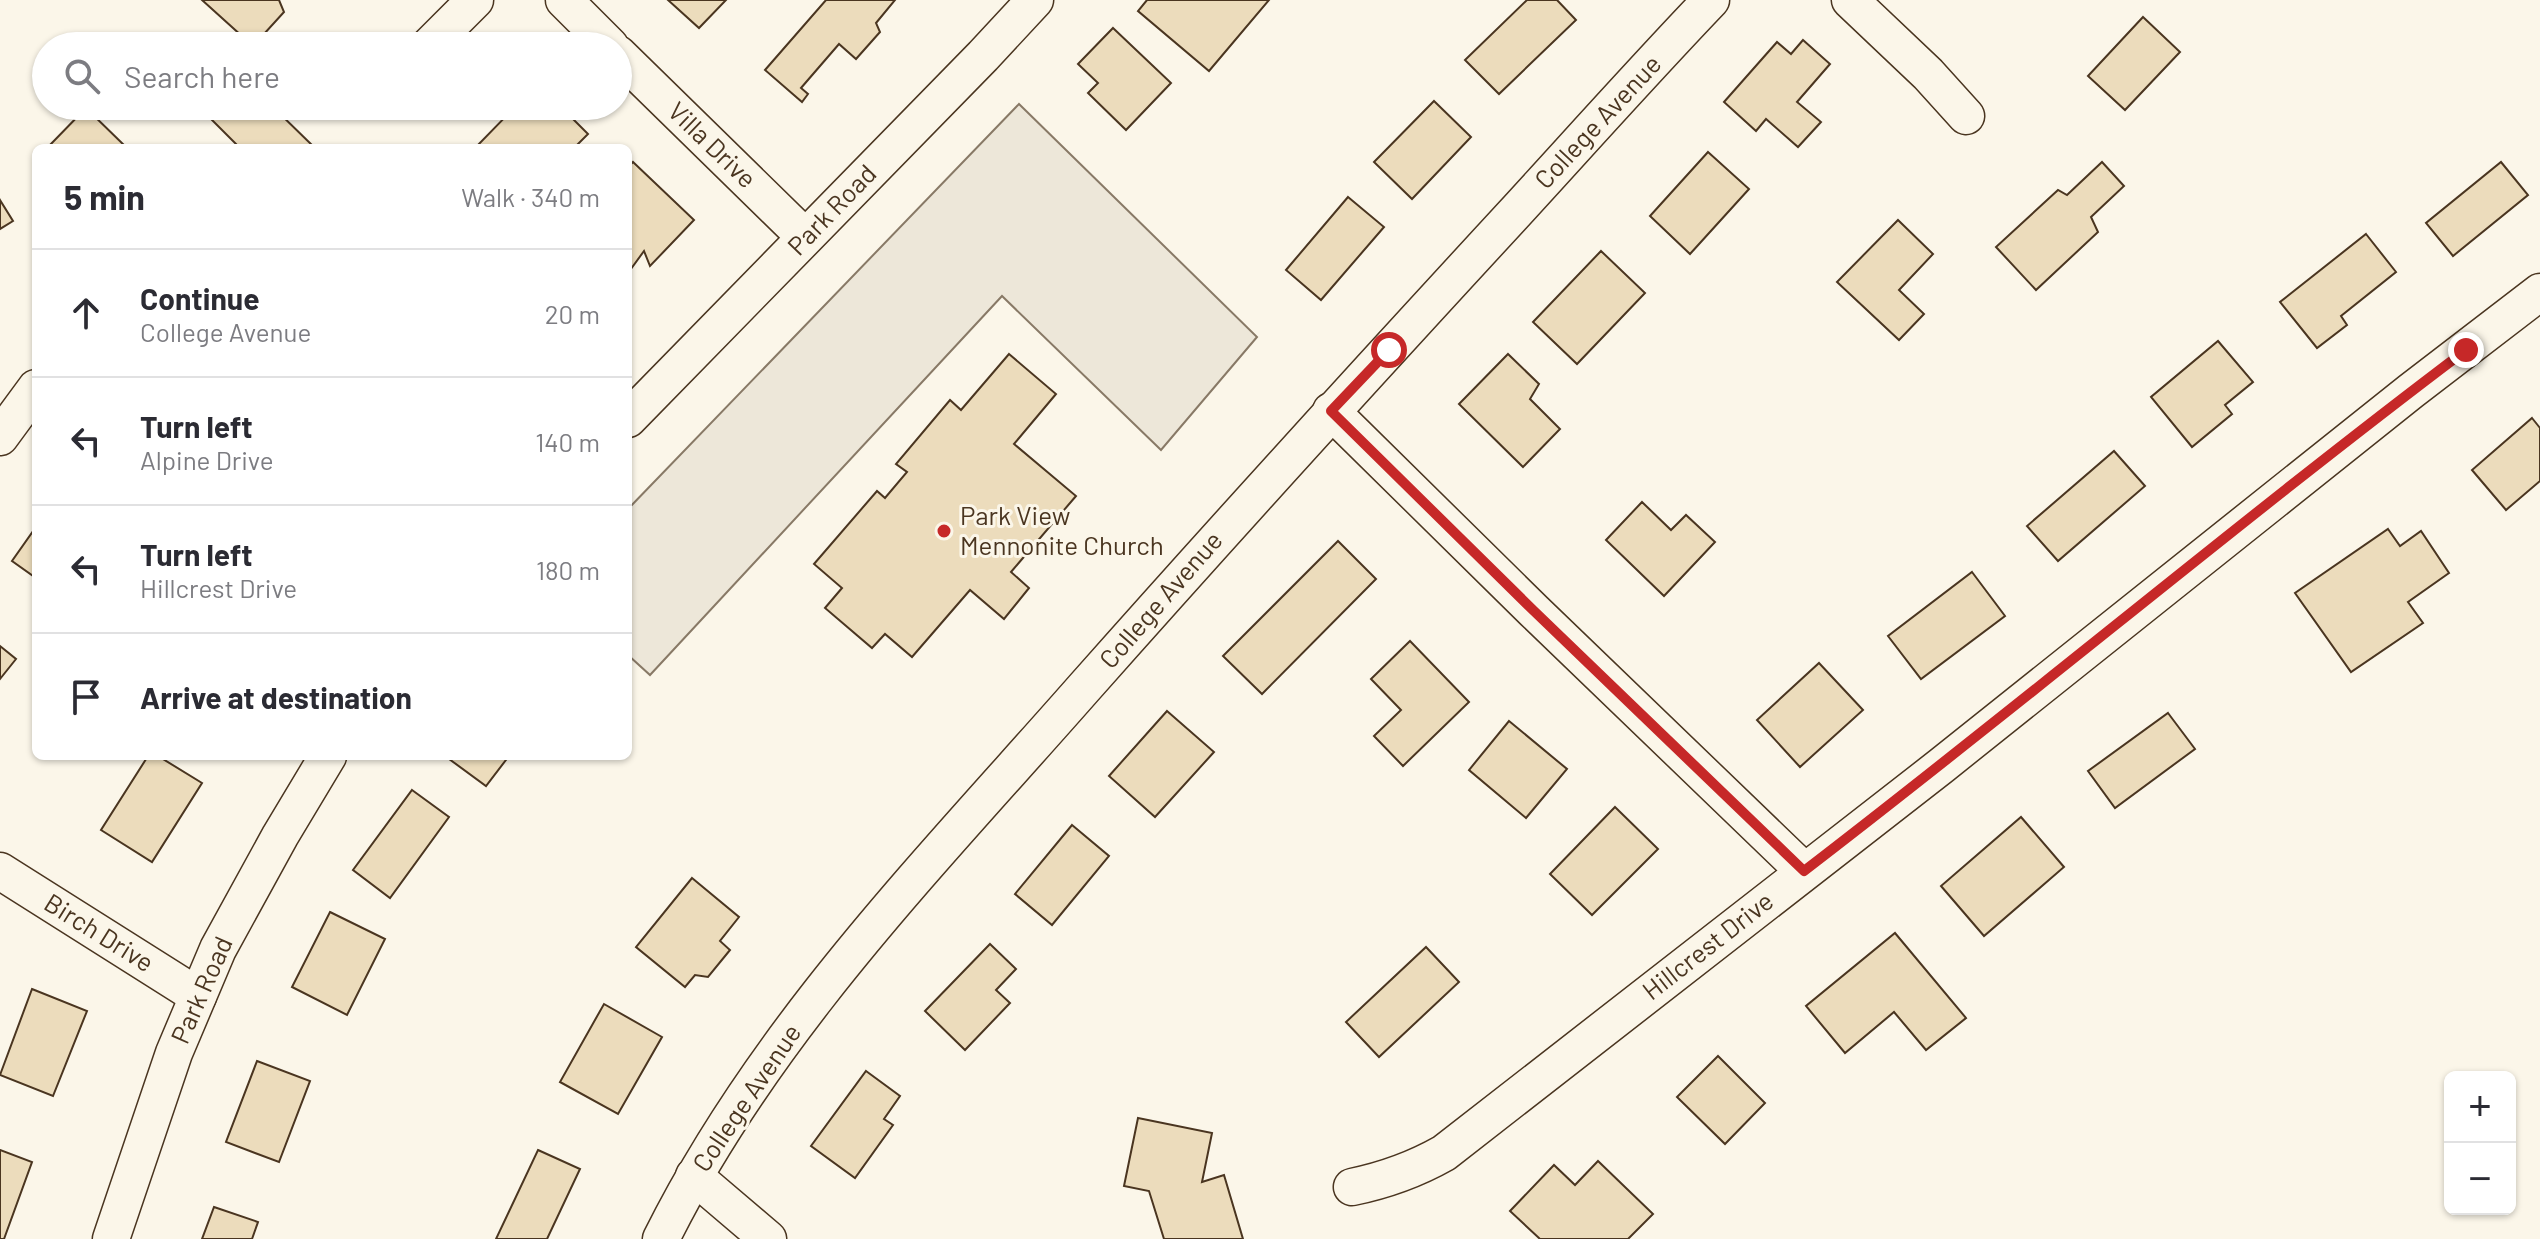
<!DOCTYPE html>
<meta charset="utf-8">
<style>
:root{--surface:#fff;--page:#f7f7f7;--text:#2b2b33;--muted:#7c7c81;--line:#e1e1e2}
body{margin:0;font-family:Barlow,sans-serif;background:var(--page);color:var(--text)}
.controls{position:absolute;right:24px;bottom:24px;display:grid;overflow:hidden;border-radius:12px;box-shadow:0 2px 6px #0004}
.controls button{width:72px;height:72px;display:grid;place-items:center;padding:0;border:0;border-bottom:2px solid var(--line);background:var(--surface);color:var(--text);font:40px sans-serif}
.stop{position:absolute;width:24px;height:24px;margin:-18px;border:6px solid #c62828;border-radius:50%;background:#fff}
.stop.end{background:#c62828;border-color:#fff;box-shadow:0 2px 8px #0008}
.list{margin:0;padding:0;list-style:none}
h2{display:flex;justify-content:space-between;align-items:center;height:104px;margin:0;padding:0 32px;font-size:34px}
h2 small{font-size:26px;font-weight:400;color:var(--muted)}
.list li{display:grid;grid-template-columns:52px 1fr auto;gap:24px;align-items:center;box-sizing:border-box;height:128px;padding:0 32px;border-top:2px solid var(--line)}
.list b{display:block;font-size:30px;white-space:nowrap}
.list p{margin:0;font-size:26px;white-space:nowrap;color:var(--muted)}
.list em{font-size:26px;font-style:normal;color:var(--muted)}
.icon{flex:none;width:44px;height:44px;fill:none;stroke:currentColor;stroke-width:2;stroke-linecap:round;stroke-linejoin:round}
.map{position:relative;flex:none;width:2540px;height:1239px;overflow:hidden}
.search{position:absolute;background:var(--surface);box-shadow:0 2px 6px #0004;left:32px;top:32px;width:600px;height:88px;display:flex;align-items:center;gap:20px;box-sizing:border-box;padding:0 28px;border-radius:44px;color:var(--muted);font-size:30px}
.panel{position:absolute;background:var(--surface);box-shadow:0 2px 6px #0004;left:32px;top:144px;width:600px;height:616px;border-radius:12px}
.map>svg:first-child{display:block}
</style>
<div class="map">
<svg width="2540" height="1239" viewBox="0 0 2540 1239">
<rect width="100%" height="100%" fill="#fbf6e9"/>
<polygon fill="#ede7d9" stroke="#887966" stroke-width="2" points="1019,104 1257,337 1161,450 1002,296 650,675 628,655 628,509"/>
<g fill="#ecdcbc" stroke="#4a3520" stroke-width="2">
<polygon points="202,0 279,0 284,12 253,46"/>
<polygon points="668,0 726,0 699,28"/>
<polygon points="826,0 895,0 876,23 880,32 856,59 839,44 801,88 808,94 802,102 765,70"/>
<polygon points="1147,0 1269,0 1209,71 1138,11"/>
<polygon points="1527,0 1557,0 1576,20 1499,94 1465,60"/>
<polygon points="2143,17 2180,52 2125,110 2088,76"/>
<polygon points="1113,28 1171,83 1126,130 1088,93 1098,83 1078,64"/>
<polygon points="1803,40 1830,64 1797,102 1821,122 1798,147 1766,119 1756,131 1724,102 1777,42 1791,54"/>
<polygon points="1434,101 1471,137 1412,199 1374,162"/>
<polygon points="219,106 272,106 315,148 240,148 209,117"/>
<polygon points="516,106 560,106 588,134 574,148 475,148"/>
<polygon points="86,108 127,148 47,148"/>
<polygon points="1708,152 1749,189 1690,254 1650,216"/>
<polygon points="633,162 694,220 650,266 644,251 628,273 628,167"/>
<polygon points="2102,162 2124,186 2091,217 2098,232 2036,290 1996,247 2058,190 2067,195"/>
<polygon points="2501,162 2528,195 2453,256 2426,223"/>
<polygon points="1348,197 1384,227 1321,300 1286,270"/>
<polygon points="0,200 13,221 0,229"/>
<polygon points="1898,220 1933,254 1899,290 1924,314 1899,340 1837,282"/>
<polygon points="2366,234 2396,272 2341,316 2347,325 2317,348 2280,302"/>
<polygon points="1601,251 1645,293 1577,364 1533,322"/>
<polygon points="2218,341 2253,382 2225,405 2232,414 2192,447 2151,397"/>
<polygon points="1009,354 1056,394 1014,444 1076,496 1011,572 1029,588 1004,619 970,590 912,657 885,634 872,648 825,608 842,588 814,564 877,491 885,498 907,472 896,464 950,400 961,410"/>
<polygon points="1508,354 1539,384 1530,399 1560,429 1523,467 1459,404"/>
<polygon points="2532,418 2540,428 2540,481 2506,510 2472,470"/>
<polygon points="2114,451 2145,486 2058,561 2027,526"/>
<polygon points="1642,502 1671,530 1686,515 1715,542 1664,596 1606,540"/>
<polygon points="36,527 36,578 12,561"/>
<polygon points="2388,529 2400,546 2421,531 2449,573 2408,602 2423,623 2351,672 2295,593"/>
<polygon points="1338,541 1376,579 1262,694 1223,656"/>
<polygon points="1972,572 2005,616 1921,679 1888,636"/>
<polygon points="1410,641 1469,702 1403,766 1374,736 1401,710 1371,679"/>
<polygon points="0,646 16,659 0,679"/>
<polygon points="1819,663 1863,710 1800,767 1757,720"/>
<polygon points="1167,711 1214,752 1155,817 1109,776"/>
<polygon points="2168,713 2195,749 2115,808 2088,771"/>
<polygon points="1509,721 1567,769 1526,818 1469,770"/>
<polygon points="148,756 158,756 202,783 152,862 101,830"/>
<polygon points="445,756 509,756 486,786"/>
<polygon points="412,790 449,817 390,898 353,870"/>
<polygon points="1615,807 1658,849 1592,915 1550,874"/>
<polygon points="2021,817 2064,867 1984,936 1941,886"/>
<polygon points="1072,825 1109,856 1052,925 1015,894"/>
<polygon points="692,878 739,917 720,941 730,950 708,977 695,975 685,987 636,947"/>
<polygon points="330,912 385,939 347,1015 292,987"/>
<polygon points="1895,933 1966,1018 1926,1050 1894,1012 1845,1053 1806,1006"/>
<polygon points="990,944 1016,969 996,990 1010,1003 965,1050 925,1011"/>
<polygon points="1426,947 1459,982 1379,1057 1346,1022"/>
<polygon points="32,989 87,1011 53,1096 0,1075"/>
<polygon points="604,1004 662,1037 618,1114 560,1082"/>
<polygon points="1718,1056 1765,1103 1725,1144 1677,1097"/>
<polygon points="257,1061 310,1081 279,1162 226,1142"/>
<polygon points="866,1071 900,1096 884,1119 893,1125 855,1178 811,1146"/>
<polygon points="1138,1118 1212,1133 1202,1182 1224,1175 1243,1239 1164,1239 1149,1191 1124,1186"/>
<polygon points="0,1150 32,1162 4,1239 0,1239"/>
<polygon points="538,1150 580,1169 547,1239 496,1239"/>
<polygon points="1598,1161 1653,1214 1628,1239 1540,1239 1510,1211 1554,1165 1575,1185"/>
<polygon points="214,1207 258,1222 252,1239 202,1239"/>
</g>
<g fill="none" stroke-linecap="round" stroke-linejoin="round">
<g stroke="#4a3520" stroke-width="39">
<g id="minor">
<polyline points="564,0 610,46"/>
<polyline points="1850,0 1928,74 1966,116"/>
<polyline points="429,46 475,0"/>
<polyline points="618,54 805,237"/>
<polyline points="1331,411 1534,611 1804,871"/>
<polyline points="628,419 983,56 1035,0"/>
<polyline points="0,437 36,388"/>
<polyline points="0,871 198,996"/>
<polyline points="694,1176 768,1239"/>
<path d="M 1352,1187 C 1386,1180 1414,1170 1444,1153 L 1941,766 L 2411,391 L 2540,292"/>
<polyline points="111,1239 174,1053 218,949 280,836 328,756"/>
<path d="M 661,1239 C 764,1031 931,862 1083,689 C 1224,530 1367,373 1511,217 C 1578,144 1643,71 1711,0"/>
</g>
</g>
<use href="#minor" stroke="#fbf6e9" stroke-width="36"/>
</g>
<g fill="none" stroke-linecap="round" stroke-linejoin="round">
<path stroke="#c62828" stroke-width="10" d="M 1389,350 L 1331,411 L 1534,611 L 1804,871 C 2027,700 2242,519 2466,350"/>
</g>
<circle fill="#c62828" stroke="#fbf6e9" stroke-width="3" cx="944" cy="531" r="8"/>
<g text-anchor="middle" stroke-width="6" stroke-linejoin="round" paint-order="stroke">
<g font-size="26" fill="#4a3520" stroke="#fbf6e9">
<text transform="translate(1598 122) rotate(-47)" y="9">College Avenue</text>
<text transform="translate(712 145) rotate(44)" y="9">Villa Drive</text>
<text transform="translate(832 210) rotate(-46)" y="9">Park Road</text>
<text transform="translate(1161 600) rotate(-49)" y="9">College Avenue</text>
<text transform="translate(99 933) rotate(32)" y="9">Birch Drive</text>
<text transform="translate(1708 946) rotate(-38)" y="9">Hillcrest Drive</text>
<text transform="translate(202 990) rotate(-66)" y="9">Park Road</text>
<text transform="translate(747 1098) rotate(-56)" y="9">College Avenue</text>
</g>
<g font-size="26" fill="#4a3520" stroke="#fbf6e9" text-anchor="start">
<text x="960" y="525">Park View<tspan x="960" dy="30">Mennonite Church</tspan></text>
</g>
</g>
</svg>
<div class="controls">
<button>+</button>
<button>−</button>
</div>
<div class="stop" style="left:1389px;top:350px"></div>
<div class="stop end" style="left:2466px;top:350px"></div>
<div class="search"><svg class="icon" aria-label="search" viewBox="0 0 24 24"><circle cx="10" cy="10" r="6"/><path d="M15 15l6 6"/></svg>Search here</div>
<section class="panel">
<h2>5 min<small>Walk · 340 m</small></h2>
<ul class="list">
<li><svg class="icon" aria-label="ahead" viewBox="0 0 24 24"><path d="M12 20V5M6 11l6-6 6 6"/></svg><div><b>Continue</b><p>College Avenue</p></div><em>20 m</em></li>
<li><svg class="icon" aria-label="left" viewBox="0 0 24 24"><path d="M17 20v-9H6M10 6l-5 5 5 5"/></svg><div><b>Turn left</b><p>Alpine Drive</p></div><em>140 m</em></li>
<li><svg class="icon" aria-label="left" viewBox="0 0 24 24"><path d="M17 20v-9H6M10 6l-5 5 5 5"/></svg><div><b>Turn left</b><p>Hillcrest Drive</p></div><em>180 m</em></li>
<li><svg class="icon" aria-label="arrive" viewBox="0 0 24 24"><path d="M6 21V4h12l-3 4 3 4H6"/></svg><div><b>Arrive at destination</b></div></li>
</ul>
</section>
</div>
